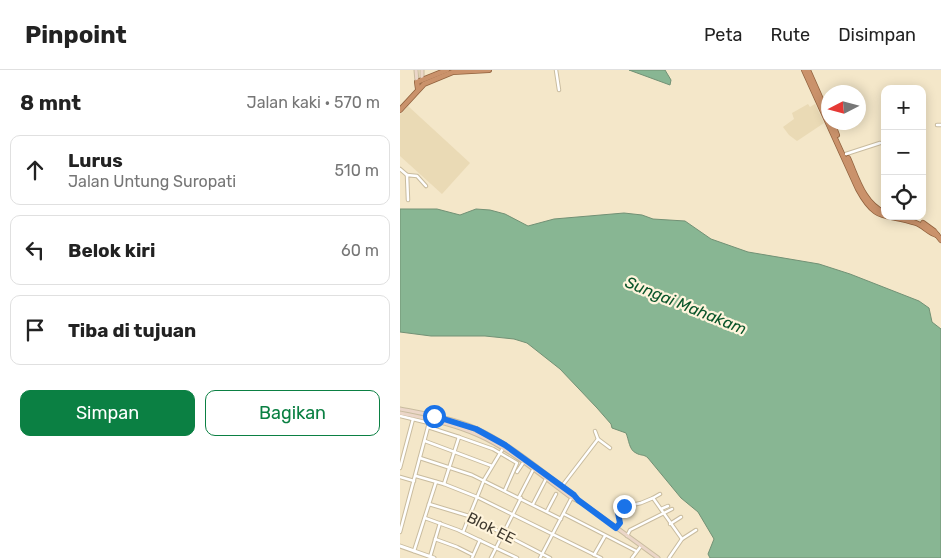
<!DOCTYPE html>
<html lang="id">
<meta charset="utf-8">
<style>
:root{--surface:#fff;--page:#f2f2f2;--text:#222;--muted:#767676;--line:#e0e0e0;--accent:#0b8043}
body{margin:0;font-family:Rubik,sans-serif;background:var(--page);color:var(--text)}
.controls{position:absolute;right:15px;top:15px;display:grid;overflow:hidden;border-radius:10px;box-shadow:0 2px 12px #0003}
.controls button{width:45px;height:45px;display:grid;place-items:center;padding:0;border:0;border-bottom:1px solid var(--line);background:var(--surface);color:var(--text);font:25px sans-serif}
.compass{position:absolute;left:421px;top:15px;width:45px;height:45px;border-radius:50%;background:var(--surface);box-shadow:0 2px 12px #0003;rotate:264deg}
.stop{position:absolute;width:15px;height:15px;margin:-11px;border:4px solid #1a73e8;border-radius:50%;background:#fff}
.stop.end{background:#1a73e8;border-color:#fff;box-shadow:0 1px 5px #0008}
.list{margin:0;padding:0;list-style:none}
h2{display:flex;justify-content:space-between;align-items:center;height:65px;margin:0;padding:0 20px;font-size:21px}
h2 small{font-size:16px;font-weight:400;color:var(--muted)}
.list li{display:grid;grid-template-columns:32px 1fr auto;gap:15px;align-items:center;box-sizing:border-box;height:70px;margin:0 10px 10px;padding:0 10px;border:1px solid var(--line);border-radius:10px}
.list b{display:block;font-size:19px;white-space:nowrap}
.list p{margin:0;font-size:16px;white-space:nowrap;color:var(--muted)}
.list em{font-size:16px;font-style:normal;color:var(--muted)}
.actions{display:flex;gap:10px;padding:15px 20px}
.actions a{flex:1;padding:11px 0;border:1px solid var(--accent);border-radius:10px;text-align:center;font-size:18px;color:var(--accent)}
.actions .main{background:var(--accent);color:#fff}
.icon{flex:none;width:28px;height:28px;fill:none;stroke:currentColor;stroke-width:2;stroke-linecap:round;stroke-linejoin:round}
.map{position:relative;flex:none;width:541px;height:488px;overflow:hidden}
header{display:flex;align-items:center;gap:30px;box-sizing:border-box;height:70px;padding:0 25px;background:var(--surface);border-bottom:1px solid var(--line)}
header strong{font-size:24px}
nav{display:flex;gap:28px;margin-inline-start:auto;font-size:18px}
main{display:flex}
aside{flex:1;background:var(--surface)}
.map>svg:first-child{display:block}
</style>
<header>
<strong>Pinpoint</strong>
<nav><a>Peta</a><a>Rute</a><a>Disimpan</a></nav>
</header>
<main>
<aside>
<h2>8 mnt<small>Jalan kaki · 570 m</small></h2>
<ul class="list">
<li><svg class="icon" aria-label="ahead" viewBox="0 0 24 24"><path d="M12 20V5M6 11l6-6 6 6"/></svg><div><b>Lurus</b><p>Jalan Untung Suropati</p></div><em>510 m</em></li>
<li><svg class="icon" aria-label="left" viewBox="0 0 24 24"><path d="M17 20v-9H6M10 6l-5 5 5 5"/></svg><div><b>Belok kiri</b></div><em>60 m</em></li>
<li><svg class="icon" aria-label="arrive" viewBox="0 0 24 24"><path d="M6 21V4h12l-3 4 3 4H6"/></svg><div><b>Tiba di tujuan</b></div></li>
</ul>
<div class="actions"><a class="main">Simpan</a><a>Bagikan</a></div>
</aside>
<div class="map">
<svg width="541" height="488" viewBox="0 0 541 488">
<rect width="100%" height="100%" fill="#f4e7c9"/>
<g fill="#eadab5">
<polygon points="408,34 410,37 415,34 424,53 397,71 389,65 383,57 394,49 392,43"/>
<polygon points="8,36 70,93 42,124 0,86 0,45"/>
</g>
<g fill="#88b693" stroke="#729175">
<polygon points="229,0 265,0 271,10 270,15"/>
<path d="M 0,139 L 37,139 L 60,145 L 76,139 L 90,140 L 105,144 L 128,156 L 154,149 L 224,143 L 242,145 L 253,149 L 285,151 L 311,169 L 348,182 L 419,194 L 450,204 L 519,231 L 529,238 L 532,252 L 541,259 L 541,488 L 310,488 L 308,484 L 314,469 L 298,442 L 281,428 L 248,388 C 244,384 241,386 236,383 C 229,380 229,370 226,363 L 212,358 L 211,354 L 197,338 L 160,299 L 127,273 L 114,269 L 85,266 L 31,266 L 0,262 Z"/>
</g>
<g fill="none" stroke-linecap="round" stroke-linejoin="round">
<g stroke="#c9bc9f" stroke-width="4.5">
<g id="minor">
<polyline points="156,0 159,20"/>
<polyline points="537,55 541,55"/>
<polyline points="446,84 480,73"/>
<polyline points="0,99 7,105"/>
<polyline points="8,130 7,105 17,106 26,116"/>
<polyline points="0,346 29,353 0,462"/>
<polyline points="28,357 59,367"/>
<polyline points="195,361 198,369 210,378"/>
<polyline points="25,371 92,396"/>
<polyline points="20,388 72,405 161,449"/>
<polyline points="0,398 13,349"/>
<polyline points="117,402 123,393"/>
<polyline points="16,406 44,414 77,427 201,488"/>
<polyline points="0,407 14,411"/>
<polyline points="44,414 59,367 93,379 117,393 105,420"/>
<polyline points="162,416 198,369"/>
<polyline points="260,424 253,428 282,469"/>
<polyline points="119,427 133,400"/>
<polyline points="29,434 69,446 150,488"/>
<polyline points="133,434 146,409"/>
<polyline points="261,439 268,436"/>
<polyline points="147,441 156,424"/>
<polyline points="164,444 236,481"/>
<polyline points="25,448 58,460 117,488"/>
<polyline points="270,454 281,447"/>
<polyline points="216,458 220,453 218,443 223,437 241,433 253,428"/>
<polyline points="63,462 84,410 105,375"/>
<polyline points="227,466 230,460 272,439"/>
<polyline points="35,469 57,477 73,485"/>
<polyline points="14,481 36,412"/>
<polyline points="194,485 205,466"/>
<polyline points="30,487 40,453"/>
<polyline points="72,488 80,470"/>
<polyline points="91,488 121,428"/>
<polyline points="140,488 172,427"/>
<polyline points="232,488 241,476"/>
<polyline points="269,488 282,469 296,460"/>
</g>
</g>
<g stroke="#c9bc9f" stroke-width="5">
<polyline id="tertiary" points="0,476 34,488"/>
</g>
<g stroke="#c9bc9f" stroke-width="5">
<g id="secondary">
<polyline points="16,0 17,12"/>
<polyline points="22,0 22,9"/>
<path d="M 0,339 C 25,344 51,348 75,358 C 111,374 142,402 174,425 L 178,430"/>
<path d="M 0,343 C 26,348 54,354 78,365 C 112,380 142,406 172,428 L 184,434 L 258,488"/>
</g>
</g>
<g stroke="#91623e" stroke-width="6">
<g id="trunk">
<path d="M 404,0 L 458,119 C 477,154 485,142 516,153 C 524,156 529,163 537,165"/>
<polyline points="408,0 428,45"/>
<polyline points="18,19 17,12 47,0"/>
<polyline points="0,40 24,14 53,2 89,0"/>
<polyline points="432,52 437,65"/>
<path d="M 448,88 C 457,108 463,133 485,143"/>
<polyline points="523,153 534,161 541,170"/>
</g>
</g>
<use href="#minor" stroke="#fff" stroke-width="2.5"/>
<use href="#tertiary" stroke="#fff" stroke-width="3"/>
<use href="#secondary" stroke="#ebd6c8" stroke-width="3"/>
<use href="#trunk" stroke="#ca926b" stroke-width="4.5"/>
</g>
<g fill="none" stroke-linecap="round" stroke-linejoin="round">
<polyline stroke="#1a73e8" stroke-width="6" points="34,346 76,359 105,375 174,425 178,430 216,458 220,453 218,443 224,436"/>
</g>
<g text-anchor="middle" stroke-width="4.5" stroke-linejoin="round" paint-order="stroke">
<g font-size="15" fill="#403a2f" stroke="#fff4dc">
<text transform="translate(91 458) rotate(27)" y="5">Blok EE</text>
</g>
<g font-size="16" font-style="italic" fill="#0a552a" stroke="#fff4dc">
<text transform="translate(286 235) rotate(22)" y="6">Sungai Mahakam</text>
</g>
</g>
</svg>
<div class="controls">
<button>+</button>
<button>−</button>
<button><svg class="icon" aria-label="locate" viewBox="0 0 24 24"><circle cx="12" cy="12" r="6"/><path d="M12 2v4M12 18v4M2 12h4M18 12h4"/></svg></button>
</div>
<svg class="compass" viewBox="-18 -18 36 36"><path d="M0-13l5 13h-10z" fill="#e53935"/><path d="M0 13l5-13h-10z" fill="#767676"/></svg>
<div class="stop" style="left:34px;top:346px"></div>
<div class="stop end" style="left:224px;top:436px"></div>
</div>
</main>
